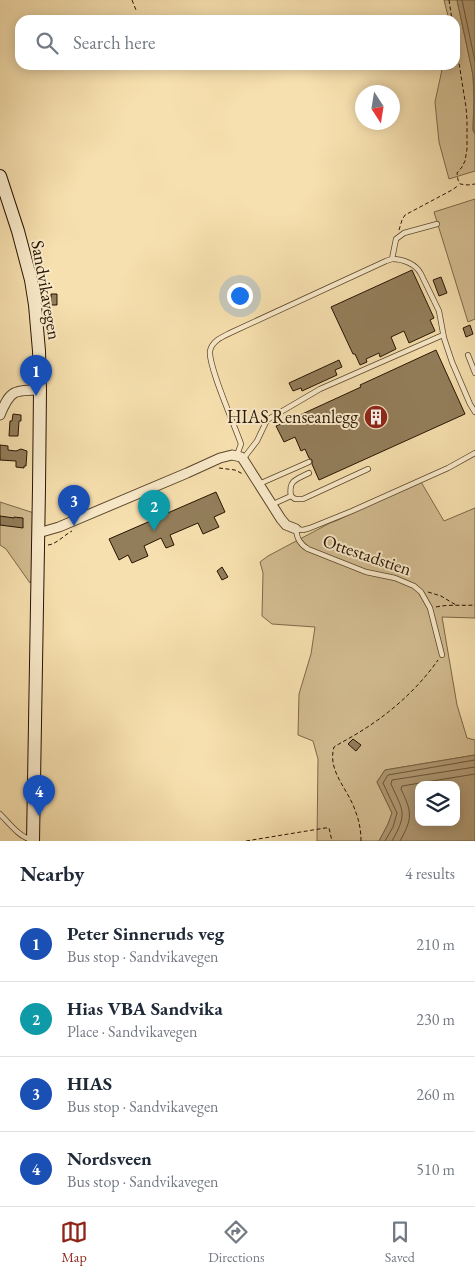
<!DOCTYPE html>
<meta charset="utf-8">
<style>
:root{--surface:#fff;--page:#f2f2f3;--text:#1f2937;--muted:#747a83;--line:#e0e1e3;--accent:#8f2418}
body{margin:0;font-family:"EB Garamond",serif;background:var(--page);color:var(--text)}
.controls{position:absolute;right:15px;bottom:15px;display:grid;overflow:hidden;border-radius:10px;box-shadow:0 2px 12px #0003}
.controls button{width:45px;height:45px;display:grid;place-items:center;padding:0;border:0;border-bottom:1px solid var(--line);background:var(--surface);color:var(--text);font:25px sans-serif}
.compass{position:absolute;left:355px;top:85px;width:45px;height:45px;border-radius:50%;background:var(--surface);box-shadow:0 2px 12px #0003;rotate:168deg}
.you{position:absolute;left:239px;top:295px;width:18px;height:18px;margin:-12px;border:4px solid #fff;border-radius:50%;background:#1a73e8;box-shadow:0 0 0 8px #1a73e833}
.badge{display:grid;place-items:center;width:32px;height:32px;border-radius:50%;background:var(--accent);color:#fff;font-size:16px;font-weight:700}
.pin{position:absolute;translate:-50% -41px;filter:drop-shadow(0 1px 2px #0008)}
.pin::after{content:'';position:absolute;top:26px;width:18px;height:15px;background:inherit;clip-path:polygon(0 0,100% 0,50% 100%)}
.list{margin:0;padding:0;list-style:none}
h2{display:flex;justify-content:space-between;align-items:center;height:65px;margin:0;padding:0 20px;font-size:21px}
h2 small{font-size:16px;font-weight:400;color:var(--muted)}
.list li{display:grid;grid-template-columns:32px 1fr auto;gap:15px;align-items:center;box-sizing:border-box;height:75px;padding:0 20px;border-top:1px solid var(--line)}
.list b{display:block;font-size:19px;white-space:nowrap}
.list p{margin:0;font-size:16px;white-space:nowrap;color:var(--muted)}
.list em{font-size:16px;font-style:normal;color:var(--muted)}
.icon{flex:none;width:28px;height:28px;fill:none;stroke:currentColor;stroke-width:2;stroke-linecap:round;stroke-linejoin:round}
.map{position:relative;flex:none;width:475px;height:841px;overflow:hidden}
.search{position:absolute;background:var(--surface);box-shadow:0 2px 12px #0003;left:15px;right:15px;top:15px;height:55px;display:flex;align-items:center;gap:12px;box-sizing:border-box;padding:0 18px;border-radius:15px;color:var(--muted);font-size:19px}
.sheet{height:365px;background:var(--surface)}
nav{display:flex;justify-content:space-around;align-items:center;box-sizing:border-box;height:70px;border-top:1px solid var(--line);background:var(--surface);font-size:14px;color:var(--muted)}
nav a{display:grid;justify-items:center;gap:2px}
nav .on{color:var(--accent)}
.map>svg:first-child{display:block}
</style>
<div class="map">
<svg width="475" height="841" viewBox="0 0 475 841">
<rect width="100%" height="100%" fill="#f7e0af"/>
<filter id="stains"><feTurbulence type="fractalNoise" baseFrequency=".004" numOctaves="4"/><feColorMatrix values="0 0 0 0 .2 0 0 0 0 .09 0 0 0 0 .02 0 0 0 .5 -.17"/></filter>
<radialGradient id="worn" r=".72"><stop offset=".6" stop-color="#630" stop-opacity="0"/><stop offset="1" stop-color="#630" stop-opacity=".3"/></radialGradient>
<g fill="#d3bd91" stroke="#7c6848">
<polygon points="444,0 457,0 473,75 474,97 473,130 475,134 475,171 449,179 439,142 435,102 443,65 455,65 455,20 449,20"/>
<polygon points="475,199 475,319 468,322 434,212"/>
<polygon points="421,482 444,521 475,508 475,618 442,617 457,705 467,738 475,740 475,755 385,770 377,782 392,813 388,824 379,841 317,841 318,759 313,741 298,735 299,694 311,654 315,627 272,624 262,616 263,573 260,562 268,556 330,523 338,520 377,501"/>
<polygon points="0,502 34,513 36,574 30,583 6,549 0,545"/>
</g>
<g fill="#b09a74" stroke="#796446" fill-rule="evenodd">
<polygon points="457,0 475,0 475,134 473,130 474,97 473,75"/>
<path d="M 475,755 L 475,841 L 379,841 L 388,824 L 392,813 L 377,782 L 385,770 ZM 419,785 L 456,785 L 456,822 L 419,822 Z"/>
</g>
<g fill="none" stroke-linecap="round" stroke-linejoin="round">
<g stroke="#6b563a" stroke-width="1">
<polyline points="462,0 475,61"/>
<polyline points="385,841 393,827 397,813 383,783 388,775 475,760"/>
<path d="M 392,841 C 408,813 403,811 391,784 L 392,780 L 475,767"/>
<path d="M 400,841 C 413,818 412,812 401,789 L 402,786 L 475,774"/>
</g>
</g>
<g fill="#937e5b" stroke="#261300">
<polygon points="412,270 434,318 430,320 435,331 409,343 404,331 391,337 396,349 380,357 379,353 366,359 367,362 360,365 355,354 353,354 331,307"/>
<polygon points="441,277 447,293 439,296 433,280"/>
<polygon points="51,294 57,294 57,305 47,305 47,298 51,298"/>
<polygon points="470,325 473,334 466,337 463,328"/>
<polygon points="436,350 465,414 319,480 312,464 312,460 309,458 305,449 301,451 295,437 284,442 276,426 361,387 360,385"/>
<polygon points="339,360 342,367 335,370 337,375 302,391 301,388 293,391 289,383"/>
<polygon points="13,414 21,415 21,421 19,421 18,436 9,436 10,421 12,421"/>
<polygon points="0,445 8,446 8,450 16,451 21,449 27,451 26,466 24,466 24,468 16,467 16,461 0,460"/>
<polygon points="216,492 225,512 214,517 219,527 203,534 198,523 170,535 174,545 166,548 161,538 144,546 148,556 132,563 128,555 119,560 109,539 155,519 154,517 162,513 163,515"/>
<polygon points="0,516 14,518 14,517 23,518 23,528 0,525"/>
<polygon points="222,567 228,577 222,580 217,571"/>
<polygon points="353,739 361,745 356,751 348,744"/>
</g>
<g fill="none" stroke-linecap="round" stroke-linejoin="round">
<g stroke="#5a462c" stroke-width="6">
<g id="service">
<path d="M 392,259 C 403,259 416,264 421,274 L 439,311 L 444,338 L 452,362 L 470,404 L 475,412"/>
<polyline points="468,355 475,373"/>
<path d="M 237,455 L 241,444 C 235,426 208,366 210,351 C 212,341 222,337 230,333 L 386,261 L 392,259 L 396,239 L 404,233 L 437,224"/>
<polyline points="243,459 257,441 267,420 320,389 443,335"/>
<polyline points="259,484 309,462"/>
<path d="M 291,496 C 288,480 297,479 309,473"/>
<polyline points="271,505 291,496 295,499 303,499 368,469"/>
<path d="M 442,655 L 430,608 L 421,592 L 414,586 L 395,578 L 366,572 L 308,549 C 300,544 297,539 296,529 L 303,530 L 310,528 L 352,511 L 448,468 L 475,453"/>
<path d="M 0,814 C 9,823 19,837 32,840"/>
</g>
</g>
<g stroke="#5a462c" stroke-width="11">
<g id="minor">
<path d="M 0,415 C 10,390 14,390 40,390"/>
<polyline points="38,533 59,527 187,473 220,458 232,455 241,457 243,459 281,519 286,525 296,529"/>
</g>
</g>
<g stroke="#261300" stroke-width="14">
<polyline id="secondary" points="0,176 18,231 31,280 35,305 39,351 40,390 39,488 33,841"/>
</g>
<g stroke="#261300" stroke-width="1" stroke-dasharray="4 2.5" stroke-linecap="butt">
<polyline points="132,0 136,10"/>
<polyline points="449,0 452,20"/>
<polyline points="455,38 466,107 467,120 467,149 465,161 462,167 457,173 458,180 460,184 468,185 475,184"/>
<polyline points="399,230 402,220 405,215 452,190 459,185"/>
<polyline points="219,468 235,470 243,474"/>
<path d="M 48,545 C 57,544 64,535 72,531"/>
<polyline points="428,592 441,596 456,605"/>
<path d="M 436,607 C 449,604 462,606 475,605"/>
<polyline points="246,841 325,828 329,828 332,841"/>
<path d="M 361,841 C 361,830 359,820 355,810 C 348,789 327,771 334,747 C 342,742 350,738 358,733 C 388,715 417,690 438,660"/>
</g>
<use href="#service" stroke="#faebcb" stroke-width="4.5"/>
<use href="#minor" stroke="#faebcb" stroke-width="9"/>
<use href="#secondary" stroke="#faebcb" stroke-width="12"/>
</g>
<defs>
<g id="building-disc" transform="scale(1.25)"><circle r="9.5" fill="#8f2418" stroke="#faebcb"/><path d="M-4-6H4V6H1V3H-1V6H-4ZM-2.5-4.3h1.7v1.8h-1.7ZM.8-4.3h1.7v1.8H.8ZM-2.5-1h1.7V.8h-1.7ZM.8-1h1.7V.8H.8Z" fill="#fff"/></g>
</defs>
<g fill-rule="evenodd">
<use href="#building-disc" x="376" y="417"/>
</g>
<g text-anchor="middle" stroke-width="4" stroke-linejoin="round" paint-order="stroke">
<g font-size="18" fill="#261300" stroke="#faebcb">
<text transform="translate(46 290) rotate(80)" y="6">Sandvikavegen</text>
<text transform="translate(367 555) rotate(19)" y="6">Ottestadstien</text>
</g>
<g font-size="18" fill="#261300" stroke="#faebcb" text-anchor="end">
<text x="358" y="423">HIAS Renseanlegg</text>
</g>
</g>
<rect width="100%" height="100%" filter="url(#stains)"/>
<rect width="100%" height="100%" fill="url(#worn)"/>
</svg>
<div class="controls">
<button><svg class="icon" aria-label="layers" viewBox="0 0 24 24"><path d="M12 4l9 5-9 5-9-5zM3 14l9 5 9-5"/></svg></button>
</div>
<svg class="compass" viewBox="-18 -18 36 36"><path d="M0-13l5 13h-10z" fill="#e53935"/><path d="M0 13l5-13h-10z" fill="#747a83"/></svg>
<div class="you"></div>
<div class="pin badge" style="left:36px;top:396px;background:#1a4fb4">1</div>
<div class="pin badge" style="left:154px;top:531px;background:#0f9aa8">2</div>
<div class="pin badge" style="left:74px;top:526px;background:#1a4fb4">3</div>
<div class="pin badge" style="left:39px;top:816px;background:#1a4fb4">4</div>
<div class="search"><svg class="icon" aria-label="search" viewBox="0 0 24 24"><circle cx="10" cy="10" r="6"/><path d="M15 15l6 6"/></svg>Search here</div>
</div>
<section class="sheet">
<h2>Nearby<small>4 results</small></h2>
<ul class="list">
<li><span class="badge" style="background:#1a4fb4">1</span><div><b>Peter Sinneruds veg</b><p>Bus stop · Sandvikavegen</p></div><em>210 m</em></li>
<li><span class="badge" style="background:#0f9aa8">2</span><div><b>Hias VBA Sandvika</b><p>Place · Sandvikavegen</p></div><em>230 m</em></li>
<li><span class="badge" style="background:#1a4fb4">3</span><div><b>HIAS</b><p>Bus stop · Sandvikavegen</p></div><em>260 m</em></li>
<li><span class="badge" style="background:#1a4fb4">4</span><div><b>Nordsveen</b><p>Bus stop · Sandvikavegen</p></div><em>510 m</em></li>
</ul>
</section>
<nav>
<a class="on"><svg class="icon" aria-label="map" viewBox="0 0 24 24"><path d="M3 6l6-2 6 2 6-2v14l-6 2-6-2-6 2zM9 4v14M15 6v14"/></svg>Map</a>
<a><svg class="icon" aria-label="directions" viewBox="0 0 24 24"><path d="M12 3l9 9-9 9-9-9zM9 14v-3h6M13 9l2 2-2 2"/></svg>Directions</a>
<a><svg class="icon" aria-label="saved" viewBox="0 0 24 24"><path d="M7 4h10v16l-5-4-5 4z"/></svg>Saved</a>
</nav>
